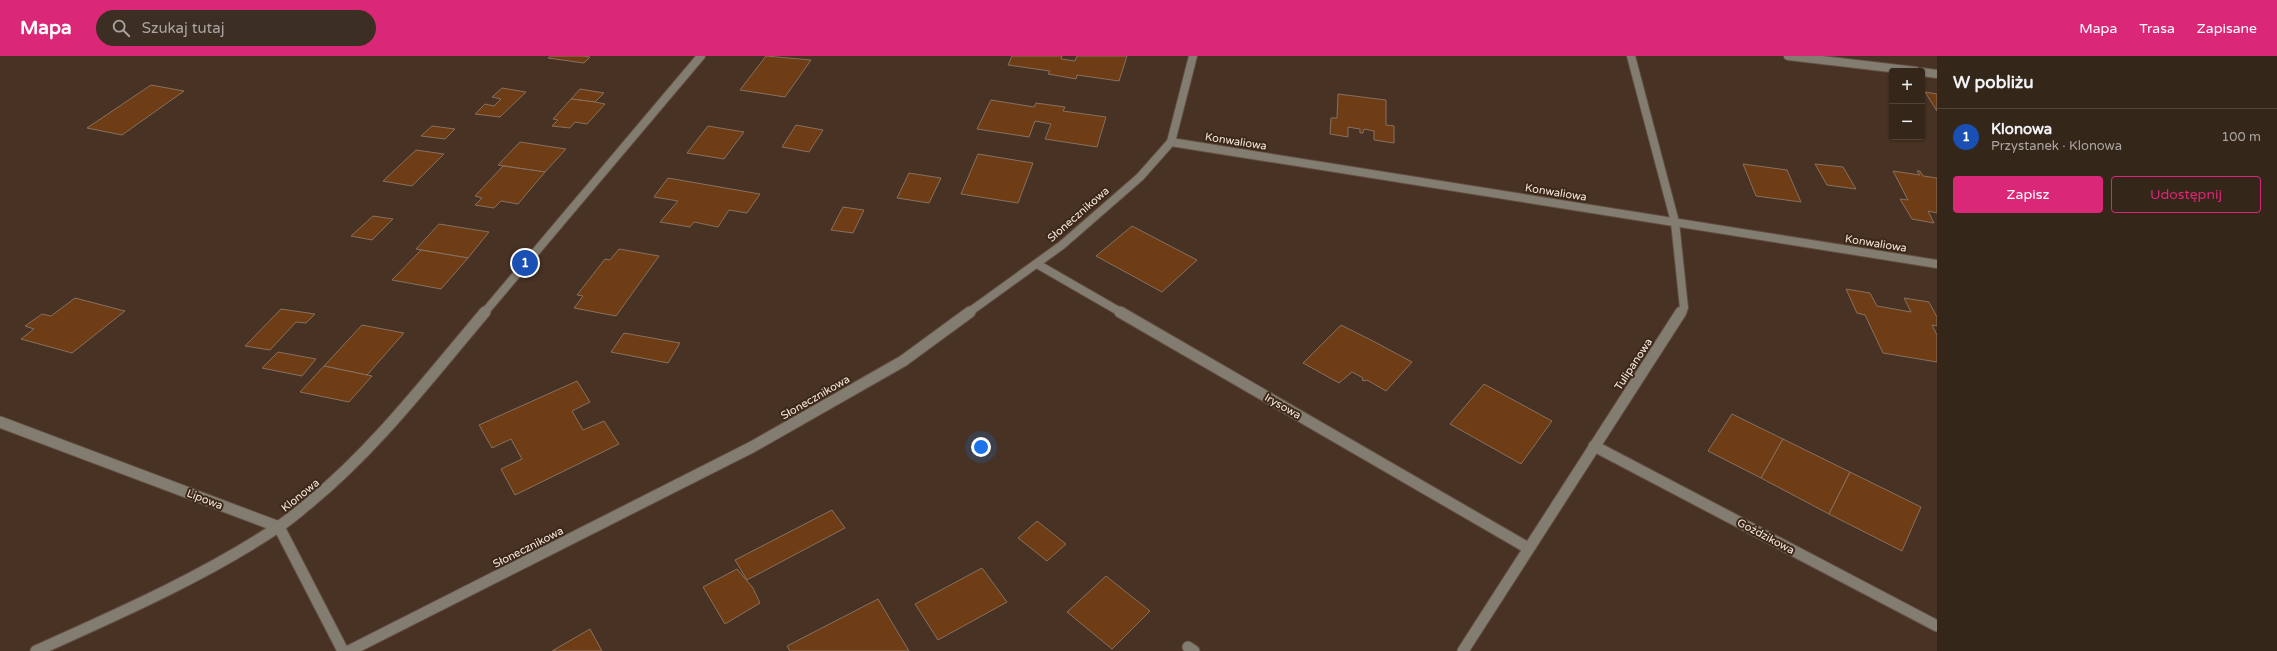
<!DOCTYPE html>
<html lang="pl">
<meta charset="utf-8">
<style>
:root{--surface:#35261a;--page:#3d2e23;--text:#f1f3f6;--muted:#aaa5a2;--line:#4f4339;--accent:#db2777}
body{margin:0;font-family:"Varela Round",sans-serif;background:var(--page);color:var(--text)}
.controls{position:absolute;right:12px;top:12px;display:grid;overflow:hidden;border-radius:4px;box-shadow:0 1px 3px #0004}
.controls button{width:36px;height:36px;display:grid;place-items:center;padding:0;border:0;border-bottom:1px solid var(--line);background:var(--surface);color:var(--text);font:20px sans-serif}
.you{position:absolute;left:981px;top:391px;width:14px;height:14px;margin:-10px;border:3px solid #fff;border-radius:50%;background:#1a73e8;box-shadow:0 0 0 6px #1a73e833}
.badge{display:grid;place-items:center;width:26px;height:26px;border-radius:50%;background:var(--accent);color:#fff;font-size:13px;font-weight:700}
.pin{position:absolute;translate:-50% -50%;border:2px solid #fff;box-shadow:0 1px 4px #0006}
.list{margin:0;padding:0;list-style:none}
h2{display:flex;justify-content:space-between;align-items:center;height:52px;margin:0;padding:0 16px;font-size:17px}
h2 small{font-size:13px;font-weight:400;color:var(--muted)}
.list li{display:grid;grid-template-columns:26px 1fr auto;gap:12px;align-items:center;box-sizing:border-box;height:56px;padding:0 16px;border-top:1px solid var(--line)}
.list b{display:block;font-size:15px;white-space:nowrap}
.list p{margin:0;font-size:13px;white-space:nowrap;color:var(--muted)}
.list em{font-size:13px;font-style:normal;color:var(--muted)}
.actions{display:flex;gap:8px;padding:12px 16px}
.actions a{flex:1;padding:9px 0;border:1px solid var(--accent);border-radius:4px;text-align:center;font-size:14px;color:var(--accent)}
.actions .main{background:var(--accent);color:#fff}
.icon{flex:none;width:22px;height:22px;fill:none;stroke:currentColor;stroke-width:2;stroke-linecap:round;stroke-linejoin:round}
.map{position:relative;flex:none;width:1937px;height:595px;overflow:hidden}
header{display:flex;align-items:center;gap:24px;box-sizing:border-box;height:56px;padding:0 20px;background:var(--accent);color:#fff}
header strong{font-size:19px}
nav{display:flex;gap:22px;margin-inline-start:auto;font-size:14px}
.search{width:280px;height:36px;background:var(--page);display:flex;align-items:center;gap:10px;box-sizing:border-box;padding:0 14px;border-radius:22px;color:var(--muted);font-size:15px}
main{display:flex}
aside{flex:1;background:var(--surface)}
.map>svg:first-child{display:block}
</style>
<header>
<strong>Mapa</strong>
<div class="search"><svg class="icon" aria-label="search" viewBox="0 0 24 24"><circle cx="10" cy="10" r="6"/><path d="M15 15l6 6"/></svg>Szukaj tutaj</div>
<nav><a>Mapa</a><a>Trasa</a><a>Zapisane</a></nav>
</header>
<main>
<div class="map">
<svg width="1937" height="595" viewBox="0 0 1937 595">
<rect width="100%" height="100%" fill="#473223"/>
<g fill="#6e3d15" stroke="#88705f">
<polygon points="551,0 583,0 590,1 584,7 548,2"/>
<polygon points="766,0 811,4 785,41 740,34"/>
<polygon points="1012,0 1062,0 1061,3 1075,5 1077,0 1127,0 1119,25 1077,19 1076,23 1048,18 1050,15 1008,9"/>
<polygon points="151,29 184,35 122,79 87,72"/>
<polygon points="502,32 526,36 500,61 475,58 485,48 494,50 501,43 492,41"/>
<polygon points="580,33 604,37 595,46 571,43"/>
<polygon points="1925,36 1937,38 1937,55"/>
<polygon points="1338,38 1386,44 1386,69 1394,70 1394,87 1374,84 1374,75 1364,73 1363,77 1360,77 1360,73 1348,71 1348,81 1330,78 1331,62 1337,62"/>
<polygon points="571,43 595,46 605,48 587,68 575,66 570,72 552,70 558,64 553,63"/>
<polygon points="991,44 1034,51 1036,47 1065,51 1063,55 1106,61 1097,91 1045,83 1051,68 1035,65 1029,81 977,73"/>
<polygon points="796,69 823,74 809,96 782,91"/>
<polygon points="432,70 455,73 445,83 421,80"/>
<polygon points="708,70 744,76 724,103 687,97"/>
<polygon points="520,86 566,93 545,116 498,109"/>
<polygon points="416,94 444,98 412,130 383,125"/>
<polygon points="978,98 1033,107 1018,147 961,138"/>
<polygon points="1743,108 1787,114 1801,146 1756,140"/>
<polygon points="1815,108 1843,111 1856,133 1827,129"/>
<polygon points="503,110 545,116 518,148 501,145 494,152 475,149 482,142 475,140"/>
<polygon points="1893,115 1920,119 1917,115 1920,115 1923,120 1937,122 1937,157 1928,155 1934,167 1912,163 1900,143 1908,144"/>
<polygon points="909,117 941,122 929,147 897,142"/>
<polygon points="668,122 760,138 747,157 729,154 718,171 694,166 690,171 660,166 678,145 654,141"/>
<polygon points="843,151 864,154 853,177 831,174"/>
<polygon points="373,160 393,163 372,184 351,180"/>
<polygon points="439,168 489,176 468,202 416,193"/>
<polygon points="1132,170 1197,204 1162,236 1096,200"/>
<polygon points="619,193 659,200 616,260 574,252 583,240 577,239 605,203 610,204"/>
<polygon points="421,194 468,202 441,233 392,224"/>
<polygon points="1846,233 1870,237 1877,250 1911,256 1904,242 1929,246 1937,261 1937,270 1932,269 1937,279 1937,306 1883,297 1865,259 1857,257"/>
<polygon points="75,242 125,255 72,297 21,283 34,273 25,270 42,258 51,260"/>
<polygon points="281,253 315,258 306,267 296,266 270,294 245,290"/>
<polygon points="362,269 404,277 367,319 324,310"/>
<polygon points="1341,269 1373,285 1412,306 1386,335 1367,324 1365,325 1362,324 1363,322 1352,316 1339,327 1303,307"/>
<polygon points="624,277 680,287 668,307 611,296"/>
<polygon points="278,296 316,303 302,320 262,312"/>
<polygon points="324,310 367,319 372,320 349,346 300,336"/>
<polygon points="577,325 590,346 572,355 583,374 604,365 619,388 515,439 501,413 522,403 511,383 492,392 479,369"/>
<polygon points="1484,328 1552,365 1521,408 1450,368"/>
<polygon points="1732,358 1783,383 1761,422 1708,395"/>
<polygon points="1783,383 1850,416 1829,458 1761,422"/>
<polygon points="1850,416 1921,451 1902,495 1829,458"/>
<polygon points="832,454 845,472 747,524 735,504"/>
<polygon points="1037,465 1066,488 1047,505 1018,482"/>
<polygon points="982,512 1007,546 938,584 915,548"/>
<polygon points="737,513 753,532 760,547 725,568 703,531"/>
<polygon points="1106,520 1150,555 1112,593 1067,556"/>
<polygon points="878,543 909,595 790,595 787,590"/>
<polygon points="590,573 602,595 552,595"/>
</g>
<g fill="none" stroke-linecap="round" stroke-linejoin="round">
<g stroke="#634f41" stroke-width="10">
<g id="minor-far1">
<polyline points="1631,0 1675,166 1684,252 1681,257"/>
<polyline points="1788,0 1916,15"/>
<polyline points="1922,16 1937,18"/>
<polyline points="1171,86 1937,208"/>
<polyline points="1037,208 1122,257"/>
<polyline points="484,257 701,0"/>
<polyline points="968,257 1062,189 1140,121 1171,86 1193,0"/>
</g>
</g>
<g stroke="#634f41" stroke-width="13">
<g id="minor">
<polyline points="1120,256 1528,492"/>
<polyline points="0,366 279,471 343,595"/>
<polyline points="1594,390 1937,570"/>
<polyline points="1188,591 1194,595"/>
<path d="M 36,595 C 116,559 205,520 278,471 C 289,464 299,455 309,447 C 376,392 429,322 485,256"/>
<polyline points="349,595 752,391 903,305 970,256"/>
<polyline points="1463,595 1681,256"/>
</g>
</g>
<use href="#minor-far1" stroke="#827c71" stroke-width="8"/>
<use href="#minor" stroke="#827c71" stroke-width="11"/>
</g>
<g text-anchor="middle" stroke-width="4" stroke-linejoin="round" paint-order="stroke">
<g font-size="11" fill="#f6e8df" stroke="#3c2819">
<text transform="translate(1236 85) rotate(9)" y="4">Konwaliowa</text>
<text transform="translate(1556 136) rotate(9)" y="4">Konwaliowa</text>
<text transform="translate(1078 158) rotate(-41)" y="4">Słonecznikowa</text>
<text transform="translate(1876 187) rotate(9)" y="4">Konwaliowa</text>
<text transform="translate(1633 308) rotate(-57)" y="4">Tulipanowa</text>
<text transform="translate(815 341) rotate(-30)" y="4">Słonecznikowa</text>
<text transform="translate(1283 350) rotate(30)" y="4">Irysowa</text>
<text transform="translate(300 439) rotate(-39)" y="4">Klonowa</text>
<text transform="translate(205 443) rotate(21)" y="4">Lipowa</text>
<text transform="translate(1766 480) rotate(28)" y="4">Goździkowa</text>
<text transform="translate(528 491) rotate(-27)" y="4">Słonecznikowa</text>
</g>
</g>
</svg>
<div class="controls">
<button>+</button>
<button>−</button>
</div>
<div class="you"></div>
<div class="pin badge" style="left:525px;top:207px;background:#1a4fb4">1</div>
</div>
<aside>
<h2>W pobliżu<small></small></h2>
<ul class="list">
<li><span class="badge" style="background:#1a4fb4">1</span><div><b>Klonowa</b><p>Przystanek · Klonowa</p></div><em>100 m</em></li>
</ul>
<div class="actions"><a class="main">Zapisz</a><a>Udostępnij</a></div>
</aside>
</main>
